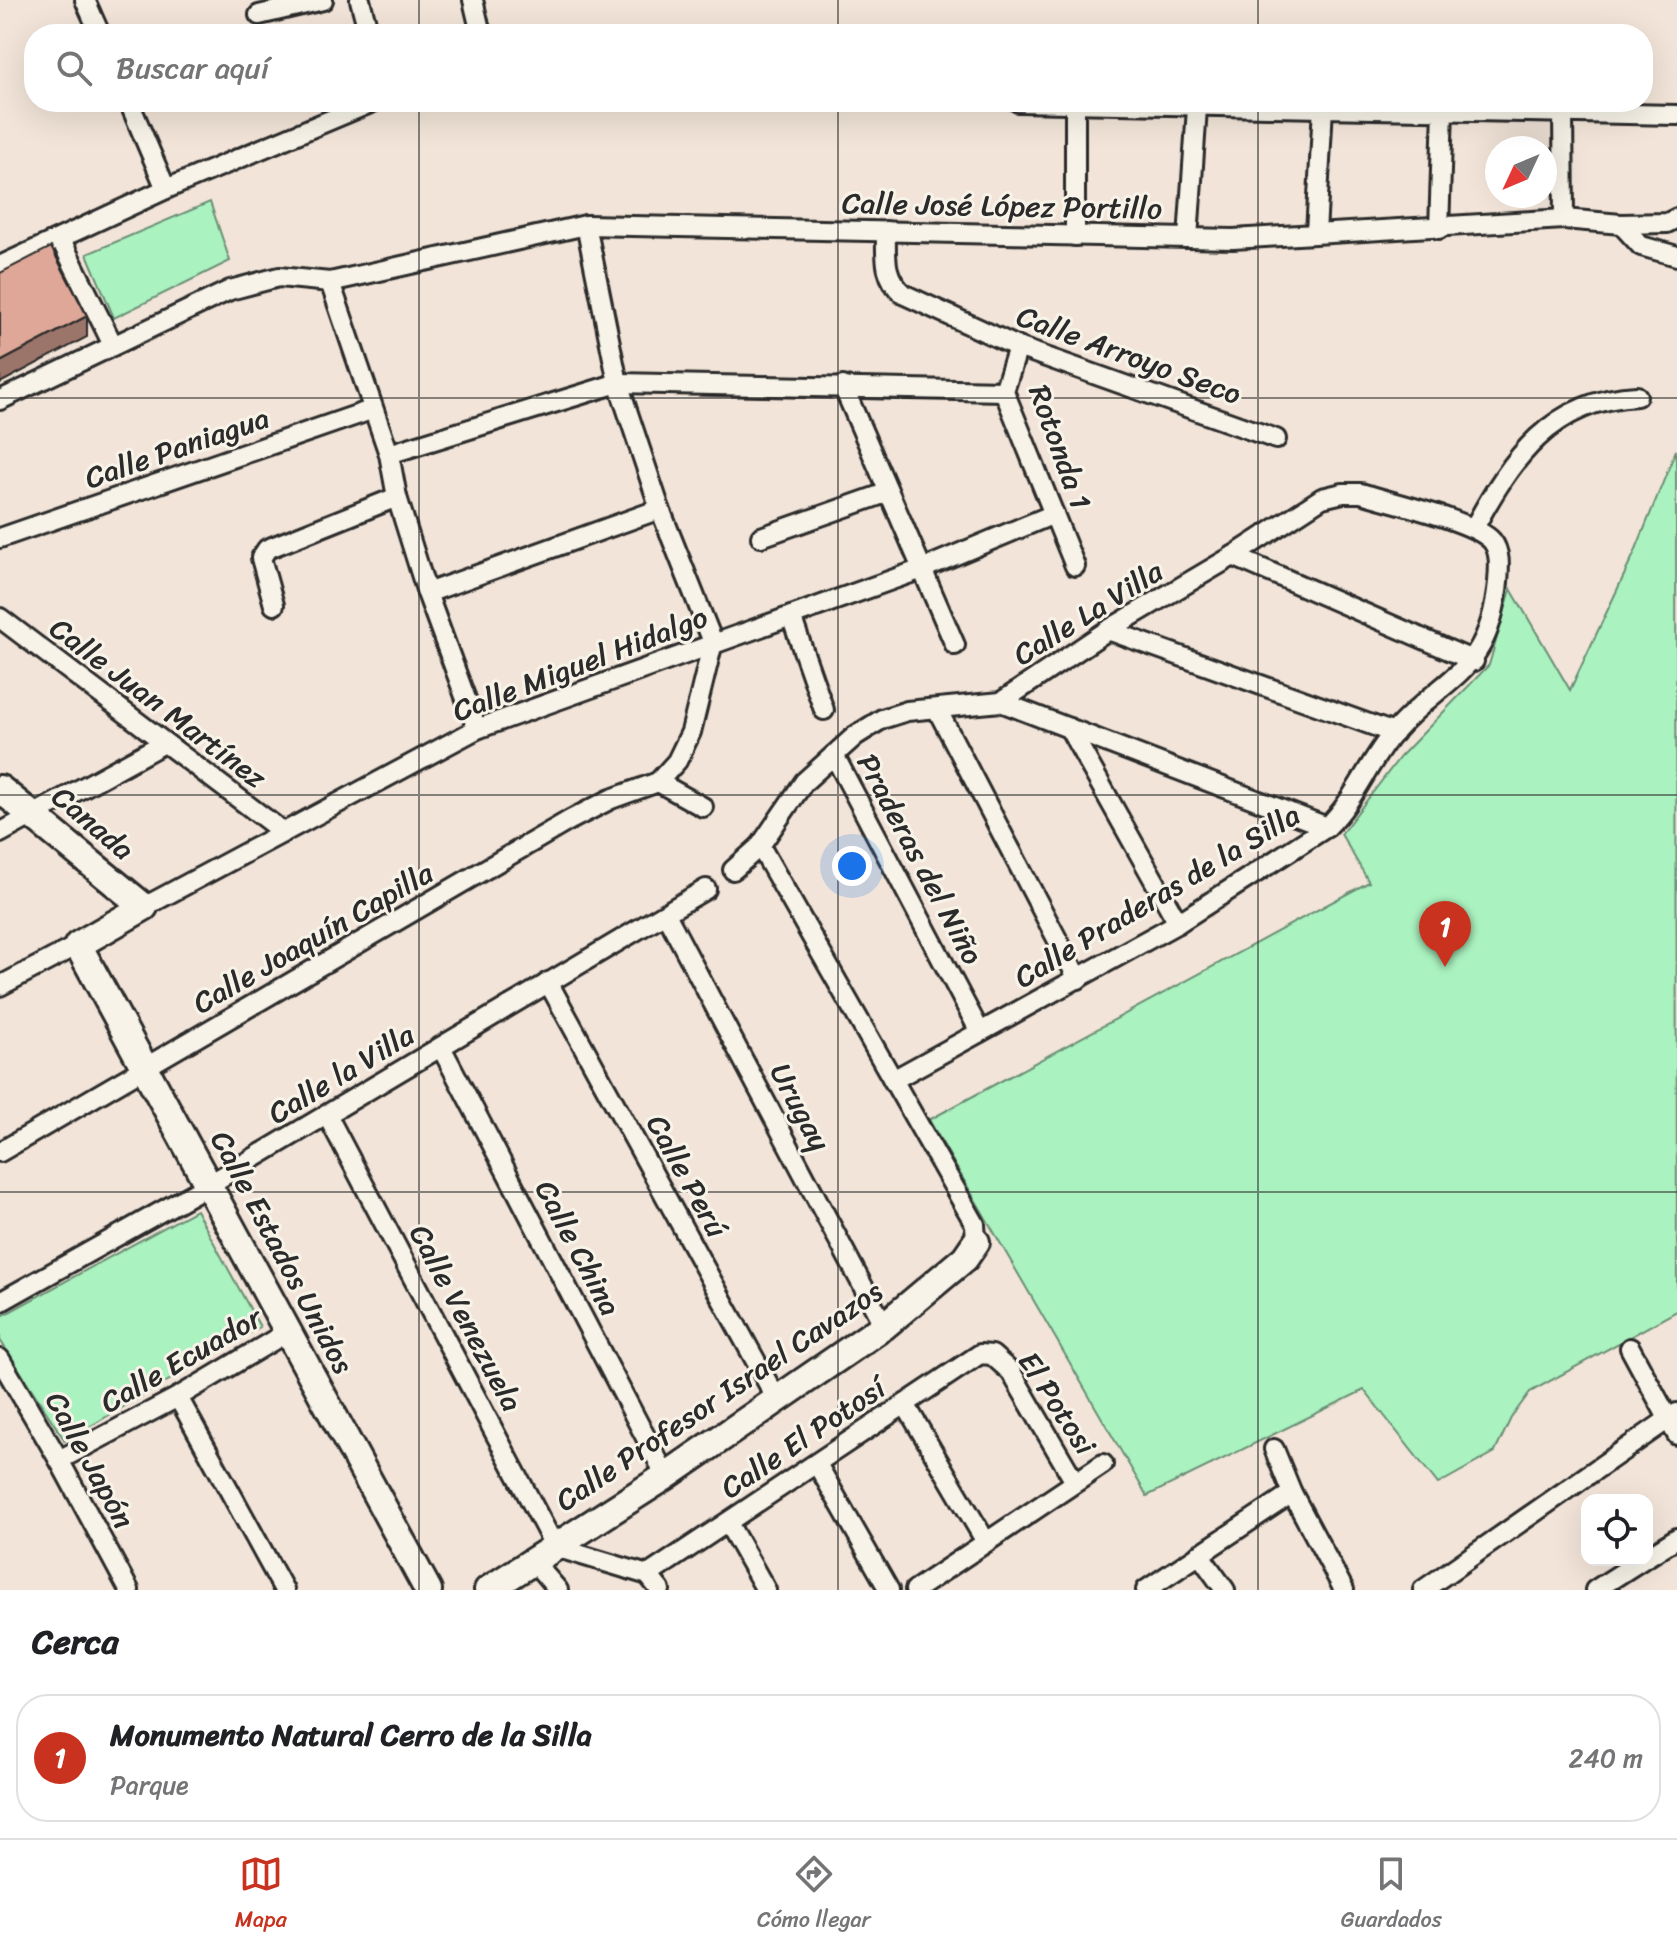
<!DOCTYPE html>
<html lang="es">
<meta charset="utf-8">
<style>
:root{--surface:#fff;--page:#f2f2f2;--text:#202124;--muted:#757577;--line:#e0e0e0;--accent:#c8321e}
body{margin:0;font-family:Sriracha,sans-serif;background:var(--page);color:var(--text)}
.controls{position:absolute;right:24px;bottom:24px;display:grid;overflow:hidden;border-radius:16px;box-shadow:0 8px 32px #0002}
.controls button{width:72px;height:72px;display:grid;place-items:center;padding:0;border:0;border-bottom:2px solid var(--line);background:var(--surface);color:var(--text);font:40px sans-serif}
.compass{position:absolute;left:1485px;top:136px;width:72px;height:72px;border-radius:50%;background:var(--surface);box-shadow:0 8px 32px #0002;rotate:226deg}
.you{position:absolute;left:852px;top:866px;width:28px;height:28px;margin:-20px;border:6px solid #fff;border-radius:50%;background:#1a73e8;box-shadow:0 0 0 12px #1a73e833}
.badge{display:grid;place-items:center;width:52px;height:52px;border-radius:50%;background:var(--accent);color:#fff;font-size:26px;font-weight:700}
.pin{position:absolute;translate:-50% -66px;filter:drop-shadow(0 2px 4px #0008)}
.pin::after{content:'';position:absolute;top:42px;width:28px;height:24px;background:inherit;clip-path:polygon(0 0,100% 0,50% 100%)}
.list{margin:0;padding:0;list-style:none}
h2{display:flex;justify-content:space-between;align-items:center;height:104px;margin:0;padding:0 32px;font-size:34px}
h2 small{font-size:26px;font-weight:400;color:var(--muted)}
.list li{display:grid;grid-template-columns:52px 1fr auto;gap:24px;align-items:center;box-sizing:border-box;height:128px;margin:0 16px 16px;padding:0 16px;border:2px solid var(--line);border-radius:32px}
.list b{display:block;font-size:30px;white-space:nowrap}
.list p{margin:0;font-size:26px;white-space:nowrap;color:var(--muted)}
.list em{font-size:26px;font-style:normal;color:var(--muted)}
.icon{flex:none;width:44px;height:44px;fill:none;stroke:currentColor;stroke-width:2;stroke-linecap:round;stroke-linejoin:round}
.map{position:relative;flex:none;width:1677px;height:1590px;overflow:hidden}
.search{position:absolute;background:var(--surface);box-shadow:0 8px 32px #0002;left:24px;right:24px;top:24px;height:88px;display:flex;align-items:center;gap:20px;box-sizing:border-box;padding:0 28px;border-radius:32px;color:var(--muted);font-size:30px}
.sheet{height:248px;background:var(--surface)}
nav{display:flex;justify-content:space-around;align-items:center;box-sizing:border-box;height:112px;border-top:2px solid var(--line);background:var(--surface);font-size:22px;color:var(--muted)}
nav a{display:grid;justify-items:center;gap:4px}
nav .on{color:var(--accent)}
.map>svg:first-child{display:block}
</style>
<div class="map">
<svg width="1677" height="1590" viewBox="0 0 1677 1590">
<rect width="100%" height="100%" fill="#f2e4d8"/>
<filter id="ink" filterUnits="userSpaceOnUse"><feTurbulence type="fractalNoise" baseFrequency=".0125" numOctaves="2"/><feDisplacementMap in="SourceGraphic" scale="16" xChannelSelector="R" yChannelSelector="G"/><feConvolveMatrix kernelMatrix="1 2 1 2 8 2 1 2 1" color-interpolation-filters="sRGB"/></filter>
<g filter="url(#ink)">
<g fill="#aaf2bf" stroke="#6a8e75" stroke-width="2">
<polygon points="210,202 230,261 114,318 87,254"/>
<polygon points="1676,450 1677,1311 1530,1392 1511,1418 1495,1452 1438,1484 1364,1390 1147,1496 929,1120 1369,882 1341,834 1400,757 1489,665 1511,589 1570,690 1634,554"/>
<polygon points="196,1210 260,1327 65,1441 0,1340 0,1317"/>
</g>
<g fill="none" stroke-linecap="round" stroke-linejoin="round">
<g stroke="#2b2b2b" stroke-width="24">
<g id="street">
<polyline points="85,0 100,34"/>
<polyline points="360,0 369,34"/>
<polyline points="473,0 481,34"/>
<polyline points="259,15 323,0"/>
<polyline points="129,102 166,189"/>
<polyline points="1018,102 1677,115"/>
<polyline points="1563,112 1564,219"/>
<polyline points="1621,224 1641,246 1677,256"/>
<polyline points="586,225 618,383 660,509 713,642 691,732 677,761 658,782 703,807"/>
<polyline points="1439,229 1443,110"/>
<path d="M 886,231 C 886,257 883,276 903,294 L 1018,347 L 1276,439"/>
<polyline points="1316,233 1323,107"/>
<polyline points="1075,236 1075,105"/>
<polyline points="1188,238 1197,108"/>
<polyline points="61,240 113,345"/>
<polyline points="0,266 166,189 373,102"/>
<polyline points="330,282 389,454 397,497 427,593 477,729"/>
<polyline points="1018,347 1004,391 1075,566"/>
<polyline points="843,386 955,645"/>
<polyline points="0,400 230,290 279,277 330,282 586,225 1233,239 1564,219 1621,224 1667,223 1677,218"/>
<polyline points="389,454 618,383 1004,391"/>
<path d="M 1474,528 C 1511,459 1552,400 1637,396"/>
<polyline points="761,537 886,493"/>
<polyline points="0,538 371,410"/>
<polyline points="1233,556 1474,661"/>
<polyline points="427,593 660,509"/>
<polyline points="274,605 261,558 267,549 397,497"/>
<polyline points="791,616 824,710"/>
<polyline points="0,618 283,832"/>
<polyline points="1108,630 1394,733"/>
<polyline points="1001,702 1327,827"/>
<polyline points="937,709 1078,979"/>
<polyline points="1069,728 1178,923"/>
<polyline points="834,755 980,1032"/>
<polyline points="0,833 164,743"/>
<polyline points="760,846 975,1224 976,1242"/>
<path d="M 733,870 L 760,846 L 804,782 L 855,736 L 882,719 L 907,711 L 1001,702 L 1108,630 L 1233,556 L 1322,498 L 1343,493 L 1361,493 C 1389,502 1475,521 1492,541 C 1501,552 1499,569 1498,582 C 1489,675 1446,673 1394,732 C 1368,762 1356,799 1327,827 L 1178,923 L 893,1080"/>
<polyline points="144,907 477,729 922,569 1054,514"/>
<polyline points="666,914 884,1326"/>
<polyline points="548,982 776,1398"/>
<polyline points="0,986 78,945"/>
<polyline points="441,1047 666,1476"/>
<polyline points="327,1115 555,1547 648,1575 660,1590"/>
<polyline points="0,1152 570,820 611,799 658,782"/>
<polyline points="0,1302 210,1184 706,889"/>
<polyline points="1630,1348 1677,1435"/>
<polyline points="0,1359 59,1460 129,1590"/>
<polyline points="178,1397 284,1590"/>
<polyline points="905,1404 986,1542"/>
<polyline points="1274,1449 1292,1493 1344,1590"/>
<polyline points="59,1460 178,1397 289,1331"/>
<polyline points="817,1464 889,1590"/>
<polyline points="728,1523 766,1590"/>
<polyline points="1199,1554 1225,1590"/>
<polyline points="1647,1557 1677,1538"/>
<polyline points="534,1562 558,1590"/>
<polyline points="648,1575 980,1354 992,1355 1011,1372 1075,1482"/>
<polyline points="915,1590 1103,1464"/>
<polyline points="1146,1590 1292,1493"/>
<polyline points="1423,1590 1677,1413"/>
<polyline points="1595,1590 1642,1560"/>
</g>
</g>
<g stroke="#2b2b2b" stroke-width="32">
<g id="secondary">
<polyline points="0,789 144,907 78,945 428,1590"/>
<polyline points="488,1590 666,1476 884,1326 965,1258 976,1242"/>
</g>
</g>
<use href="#street" stroke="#f7f3e8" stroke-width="18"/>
<use href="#secondary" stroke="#f7f3e8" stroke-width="26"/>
</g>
<polygon fill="#9c756a" stroke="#2b2b2b" stroke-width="2" points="87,316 87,337 0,383 0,362"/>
<polygon fill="#dfa797" stroke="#2b2b2b" stroke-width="2" points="51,247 87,316 0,362 0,273"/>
</g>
<path fill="none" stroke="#2b2b2b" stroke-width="2" stroke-opacity="0.55" d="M 419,0 L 419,34M 838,0 L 838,34M 1258,0 L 1258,34M 419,102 L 419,1590M 838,102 L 838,1590M 1258,102 L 1258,1590M 0,398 L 1677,398M 0,795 L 1677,795M 0,1192 L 1677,1192"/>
<g text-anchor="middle" stroke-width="6" stroke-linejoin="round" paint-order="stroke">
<g font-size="30" fill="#2b2b2b" stroke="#f7f3e8">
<text transform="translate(1002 206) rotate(1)" y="10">Calle José López Portillo</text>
<text transform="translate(1129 355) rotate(20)" y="10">Calle Arroyo Seco</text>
<text transform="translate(1060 447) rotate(70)" y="10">Rotonda 1</text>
<text transform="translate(177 448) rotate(-19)" y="10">Calle Paniagua</text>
<text transform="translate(1088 613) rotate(-32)" y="10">Calle La Villa</text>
<text transform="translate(580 664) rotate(-21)" y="10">Calle Miguel Hidalgo</text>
<text transform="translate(158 703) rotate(37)" y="10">Calle Juan Martínez</text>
<text transform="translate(93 823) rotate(40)" y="10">Canada</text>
<text transform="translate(920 859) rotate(62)" y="10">Praderas del Niño</text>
<text transform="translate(1157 896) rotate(-31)" y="10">Calle Praderas de la Silla</text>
<text transform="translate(313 938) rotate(-30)" y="10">Calle Joaquín Capilla</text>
<text transform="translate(341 1074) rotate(-31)" y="10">Calle la Villa</text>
<text transform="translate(800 1107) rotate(62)" y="10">Urugay</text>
<text transform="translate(687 1176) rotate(61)" y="10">Calle Perú</text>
<text transform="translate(578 1248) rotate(62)" y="10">Calle China</text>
<text transform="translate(282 1252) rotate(62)" y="10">Calle Estados Unidos</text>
<text transform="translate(466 1318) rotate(62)" y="10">Calle Venezuela</text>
<text transform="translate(181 1360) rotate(-30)" y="10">Calle Ecuador</text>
<text transform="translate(719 1396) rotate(-34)" y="10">Calle Profesor Israel Cavazos</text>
<text transform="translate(1057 1403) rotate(57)" y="10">El Potosi</text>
<text transform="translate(803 1438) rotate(-34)" y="10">Calle El Potosí</text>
<text transform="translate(90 1460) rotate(61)" y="10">Calle Japón</text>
</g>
</g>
</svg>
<div class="controls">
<button><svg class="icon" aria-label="locate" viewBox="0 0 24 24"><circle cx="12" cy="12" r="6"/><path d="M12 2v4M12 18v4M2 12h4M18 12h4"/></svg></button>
</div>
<svg class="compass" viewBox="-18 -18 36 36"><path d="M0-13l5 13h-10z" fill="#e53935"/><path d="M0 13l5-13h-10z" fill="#757577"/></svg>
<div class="you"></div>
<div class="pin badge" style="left:1445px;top:967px">1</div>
<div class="search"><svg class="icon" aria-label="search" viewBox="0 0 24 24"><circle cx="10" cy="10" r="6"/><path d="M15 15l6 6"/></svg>Buscar aquí</div>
</div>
<section class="sheet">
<h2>Cerca<small></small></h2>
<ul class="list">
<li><span class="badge">1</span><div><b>Monumento Natural Cerro de la Silla</b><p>Parque</p></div><em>240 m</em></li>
</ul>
</section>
<nav>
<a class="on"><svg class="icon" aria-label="map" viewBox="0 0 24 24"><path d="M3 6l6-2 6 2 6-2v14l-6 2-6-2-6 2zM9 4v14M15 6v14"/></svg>Mapa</a>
<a><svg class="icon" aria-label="directions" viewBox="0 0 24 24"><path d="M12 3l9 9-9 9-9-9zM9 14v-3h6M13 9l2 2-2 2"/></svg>Cómo llegar</a>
<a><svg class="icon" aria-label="saved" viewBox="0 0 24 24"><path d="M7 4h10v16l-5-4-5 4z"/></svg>Guardados</a>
</nav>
